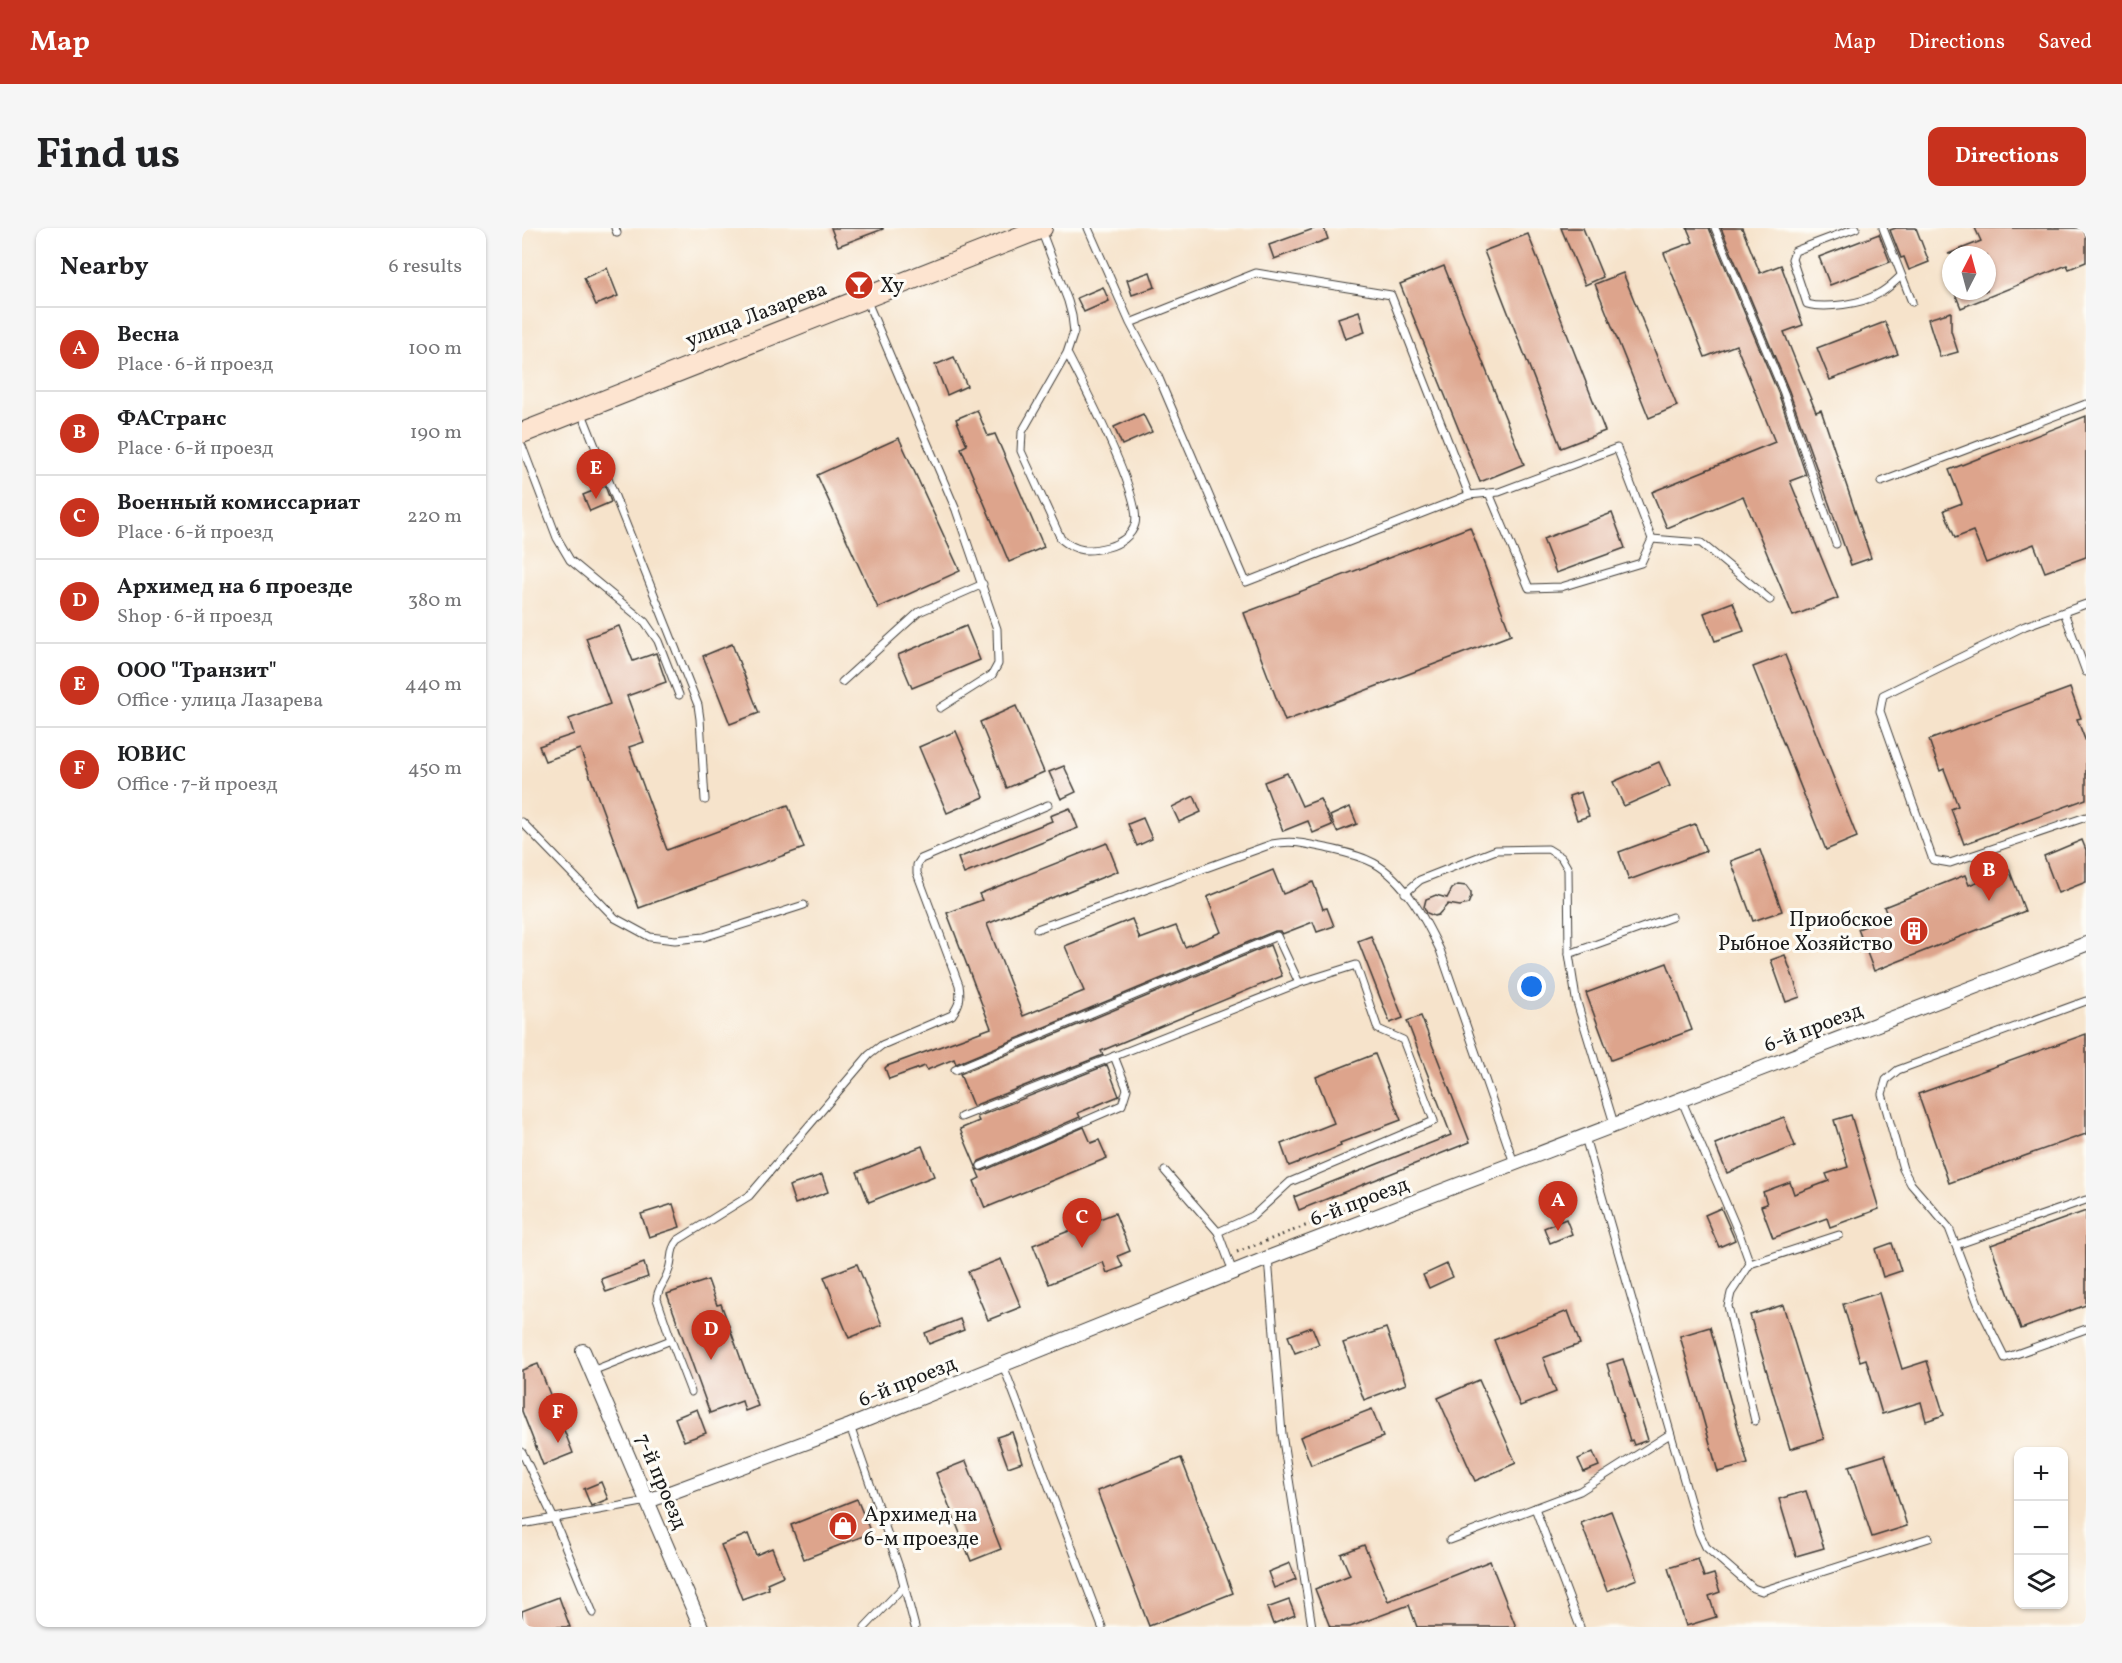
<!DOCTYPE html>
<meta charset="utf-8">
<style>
:root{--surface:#fff;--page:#f6f6f6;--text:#202124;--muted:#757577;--line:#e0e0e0;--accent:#c8321e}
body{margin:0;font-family:Vollkorn,serif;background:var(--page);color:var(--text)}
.controls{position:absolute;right:18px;bottom:18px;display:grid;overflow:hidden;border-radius:12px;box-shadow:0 2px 4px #0004}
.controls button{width:54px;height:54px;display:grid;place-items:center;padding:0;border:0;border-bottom:2px solid var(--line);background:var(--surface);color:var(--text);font:30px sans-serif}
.compass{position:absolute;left:1420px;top:18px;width:54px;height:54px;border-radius:50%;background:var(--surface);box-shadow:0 2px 4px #0004;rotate:6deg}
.you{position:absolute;left:1010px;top:759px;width:21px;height:21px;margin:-15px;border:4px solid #fff;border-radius:50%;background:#1a73e8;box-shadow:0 0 0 9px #1a73e833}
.badge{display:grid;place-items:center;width:39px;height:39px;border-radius:50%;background:var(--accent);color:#fff;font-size:20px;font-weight:700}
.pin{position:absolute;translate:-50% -50px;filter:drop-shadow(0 2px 3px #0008)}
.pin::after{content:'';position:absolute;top:32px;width:21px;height:18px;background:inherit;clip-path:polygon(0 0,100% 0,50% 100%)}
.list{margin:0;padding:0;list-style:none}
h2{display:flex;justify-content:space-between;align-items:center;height:78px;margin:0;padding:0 24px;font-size:26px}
h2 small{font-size:20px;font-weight:400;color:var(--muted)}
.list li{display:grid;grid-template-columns:39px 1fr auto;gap:18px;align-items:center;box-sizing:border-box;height:84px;padding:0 24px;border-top:2px solid var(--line)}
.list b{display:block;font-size:22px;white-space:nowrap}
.list p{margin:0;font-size:20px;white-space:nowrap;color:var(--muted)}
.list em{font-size:20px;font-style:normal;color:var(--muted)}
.icon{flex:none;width:33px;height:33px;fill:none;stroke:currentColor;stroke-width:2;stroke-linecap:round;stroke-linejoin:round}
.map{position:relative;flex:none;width:1564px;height:1399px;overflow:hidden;border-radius:12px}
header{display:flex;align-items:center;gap:36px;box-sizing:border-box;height:84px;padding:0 30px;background:var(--accent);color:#fff}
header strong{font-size:28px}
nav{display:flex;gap:33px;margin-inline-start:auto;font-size:21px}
.intro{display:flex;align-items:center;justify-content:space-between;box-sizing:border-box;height:144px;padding:0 36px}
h1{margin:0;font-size:42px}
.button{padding:15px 27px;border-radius:12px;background:var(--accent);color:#fff;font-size:21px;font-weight:700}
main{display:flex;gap:36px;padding:0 36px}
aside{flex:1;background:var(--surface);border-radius:12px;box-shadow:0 2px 4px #0004}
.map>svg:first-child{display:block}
</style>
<header>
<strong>Map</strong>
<nav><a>Map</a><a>Directions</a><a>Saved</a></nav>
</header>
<div class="intro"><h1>Find us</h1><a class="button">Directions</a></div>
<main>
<aside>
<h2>Nearby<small>6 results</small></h2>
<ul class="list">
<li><span class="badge">A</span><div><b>Весна</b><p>Place · 6-й проезд</p></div><em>100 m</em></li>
<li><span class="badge">B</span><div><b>ФАСтранс</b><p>Place · 6-й проезд</p></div><em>190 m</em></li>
<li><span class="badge">C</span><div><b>Военный комиссариат</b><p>Place · 6-й проезд</p></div><em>220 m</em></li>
<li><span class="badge">D</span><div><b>Архимед на 6 проезде</b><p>Shop · 6-й проезд</p></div><em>380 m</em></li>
<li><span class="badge">E</span><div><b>ООО &quot;Транзит&quot;</b><p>Office · улица Лазарева</p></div><em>440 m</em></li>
<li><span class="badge">F</span><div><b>ЮВИС</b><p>Office · 7-й проезд</p></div><em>450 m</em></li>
</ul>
</aside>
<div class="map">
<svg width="1564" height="1399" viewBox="0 0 1564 1399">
<rect width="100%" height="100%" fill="#fdfcf7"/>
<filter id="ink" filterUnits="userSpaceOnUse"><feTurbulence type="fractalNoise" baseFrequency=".0167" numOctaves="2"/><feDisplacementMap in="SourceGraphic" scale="12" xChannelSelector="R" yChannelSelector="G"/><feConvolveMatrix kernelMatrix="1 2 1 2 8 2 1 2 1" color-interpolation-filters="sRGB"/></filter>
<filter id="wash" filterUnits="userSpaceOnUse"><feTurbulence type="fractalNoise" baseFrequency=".008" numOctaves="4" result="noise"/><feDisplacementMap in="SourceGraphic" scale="24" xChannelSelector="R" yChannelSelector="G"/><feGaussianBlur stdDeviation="1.35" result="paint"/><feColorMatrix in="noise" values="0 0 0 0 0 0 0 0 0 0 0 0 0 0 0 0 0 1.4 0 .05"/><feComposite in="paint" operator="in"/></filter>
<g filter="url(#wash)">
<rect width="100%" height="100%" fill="#f6e3cb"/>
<g id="blocks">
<g fill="#dda48c">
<polygon points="309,0 361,0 361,1 316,18"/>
<polygon points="794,0 802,0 806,11 752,31 747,17"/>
<polygon points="1039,0 1061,0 1081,49 1063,57"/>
<polygon points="1165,0 1187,0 1257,167 1284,247 1268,253 1316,370 1271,388 1221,268 1145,300 1130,264 1253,214 1214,117 1183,129 1142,25 1171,14"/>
<polygon points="1199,0 1220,0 1238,45 1259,37 1281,97 1262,104 1294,184 1299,182 1349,330 1329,337 1267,163"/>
<polygon points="1374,0 1394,0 1407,34 1387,42 1382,29 1379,30 1368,2"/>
<polygon points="1453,0 1561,0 1564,8 1564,34 1547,41 1545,37 1439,80 1432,63 1465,63 1465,27 1426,26 1459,13"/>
<polygon points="1006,6 1083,203 1039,220 962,23"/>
<polygon points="1357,6 1368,34 1308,57 1297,29"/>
<polygon points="922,38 1002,236 958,254 878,56"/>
<polygon points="85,40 96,68 74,77 62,50"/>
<polygon points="628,44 633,59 610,67 605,52"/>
<polygon points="1101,45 1155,178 1127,190 1073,56"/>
<polygon points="581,59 587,73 562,84 555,70"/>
<polygon points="837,83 843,104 823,111 816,90"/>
<polygon points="1429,84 1429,103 1436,124 1418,129 1406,91"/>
<polygon points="1363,94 1376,126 1308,152 1295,120"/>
<polygon points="432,129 445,158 425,167 413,137"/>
<polygon points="455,182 466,208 473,206 522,319 487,334 439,220 445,217 434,191"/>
<polygon points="621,186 630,204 600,217 592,199"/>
<polygon points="1564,188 1564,329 1523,344 1512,316 1464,335 1451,303 1433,310 1422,282 1440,275 1427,242"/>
<polygon points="377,210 438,343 356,380 295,247"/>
<polygon points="83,258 89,274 68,283 61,267"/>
<polygon points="1090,285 1103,320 1034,345 1021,311"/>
<polygon points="948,299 989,407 763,493 722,385"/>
<polygon points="1211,374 1222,403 1193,413 1182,385"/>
<polygon points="97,398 111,433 134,425 144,454 105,468 122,514 107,519 145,622 266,577 282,620 117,680 58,521 23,533 17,518 52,506 47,491 88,476 64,410"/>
<polygon points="444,398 458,432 390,460 376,427"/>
<polygon points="210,416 237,485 208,496 181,428"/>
<polygon points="1263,427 1335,609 1304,622 1231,439"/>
<polygon points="1548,460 1559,490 1555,491 1564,514 1564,571 1442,616 1429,581 1436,578 1422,541 1418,543 1407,512"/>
<polygon points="494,478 522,544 485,560 458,494"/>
<polygon points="434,503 462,569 425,585 397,519"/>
<polygon points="1137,534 1148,558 1102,578 1091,554"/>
<polygon points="542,538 554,564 539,571 527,544"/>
<polygon points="765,545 780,578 798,571 810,597 791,605 786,593 761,603 742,554"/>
<polygon points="1059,564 1067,588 1055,592 1047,568"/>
<polygon points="672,568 679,584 657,594 650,579"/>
<polygon points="828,579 835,596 815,604 808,588"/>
<polygon points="548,580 556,600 442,646 436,630 530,593 528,588"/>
<polygon points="621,590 630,611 615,618 606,596"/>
<polygon points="1173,596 1184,623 1107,652 1097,624"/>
<polygon points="1560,612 1564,622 1564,654 1536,665 1522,628"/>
<polygon points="585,615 596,643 465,696 501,788 562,763 543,718 610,691 618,711 654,698 663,719 699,704 685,669 751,642 761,666 791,654 801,681 805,680 812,698 795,704 791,694 760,706 758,703 753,703 434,836 432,831 405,842 403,838 367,851 363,840 365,838 469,800 425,685 460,672 457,666"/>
<polygon points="1238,622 1260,683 1231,693 1209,633"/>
<polygon points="1487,641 1503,683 1352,743 1336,701 1366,689 1362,679 1443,647 1447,657"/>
<polygon points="936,657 944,658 949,665 949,669 946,676 938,678 926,676 916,687 912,688 905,685 902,679 904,671 914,667 925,670 930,661"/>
<polygon points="849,708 881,790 868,795 836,713"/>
<polygon points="748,717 760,748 579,823 581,827 451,878 438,846"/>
<polygon points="1263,727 1278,769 1264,774 1249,732"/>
<polygon points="1145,735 1170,802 1089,832 1064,765"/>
<polygon points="899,788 948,914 777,982 772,969 929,907 885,793"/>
<polygon points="1564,806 1564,906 1427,955 1396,866"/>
<polygon points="853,826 879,892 818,915 819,918 767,938 759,916 812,895 794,849"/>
<polygon points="585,837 597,868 556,885 558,889 457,933 454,939 438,901 457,893 455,889"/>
<polygon points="1329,887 1357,981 1308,999 1305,990 1251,1010 1239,978 1245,976 1241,964 1268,954 1272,966 1307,953 1304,946 1326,939 1312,892"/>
<polygon points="1262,889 1273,918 1205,945 1193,916"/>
<polygon points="562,899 569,915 577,912 585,930 463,980 452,953 458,950 454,941 461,943"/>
<polygon points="400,918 412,948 347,974 335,944"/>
<polygon points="300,947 306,964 273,976 267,958"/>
<polygon points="151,976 158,999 127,1009 119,986"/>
<polygon points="1199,980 1213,1012 1197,1019 1183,987"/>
<polygon points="1564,983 1564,1077 1499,1101 1469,1017"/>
<polygon points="593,985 608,1023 596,1028 601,1039 585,1045 581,1034 527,1056 511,1017"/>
<polygon points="1044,991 1050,1006 1028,1015 1022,1000"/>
<polygon points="1370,1015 1379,1043 1361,1049 1353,1021"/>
<polygon points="479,1031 499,1079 466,1092 446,1044"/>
<polygon points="122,1035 126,1049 84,1064 79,1051"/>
<polygon points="335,1036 360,1097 327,1110 302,1049"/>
<polygon points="925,1036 931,1049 907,1060 901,1047"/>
<polygon points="186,1052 195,1077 199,1076 236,1178 223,1183 220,1173 188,1185 145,1066"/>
<polygon points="1357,1065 1380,1141 1405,1133 1422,1187 1404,1193 1399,1174 1360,1186 1344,1131 1338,1133 1321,1076"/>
<polygon points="1261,1077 1302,1211 1268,1221 1228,1087"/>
<polygon points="1046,1083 1058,1116 1021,1130 1034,1164 998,1178 972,1112"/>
<polygon points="438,1091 442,1102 407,1116 403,1105"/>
<polygon points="790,1099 797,1116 773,1125 766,1108"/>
<polygon points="1188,1099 1226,1236 1196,1244 1158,1108"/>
<polygon points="864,1100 884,1156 842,1172 821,1115"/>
<polygon points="1101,1131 1126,1212 1112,1217 1110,1212 1108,1213 1085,1136"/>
<polygon points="16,1136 51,1225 21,1237 0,1183 0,1142"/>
<polygon points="957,1152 994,1235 953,1253 916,1170"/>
<polygon points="175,1181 184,1205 162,1213 153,1190"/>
<polygon points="850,1181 861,1209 789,1237 778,1209"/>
<polygon points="490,1204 500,1234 486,1239 475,1209"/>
<polygon points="1071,1224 1077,1238 1062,1244 1056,1231"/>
<polygon points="1363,1227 1385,1298 1350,1309 1327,1238"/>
<polygon points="659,1230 711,1365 627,1398 575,1263"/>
<polygon points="444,1233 479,1321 449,1333 414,1245"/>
<polygon points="79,1254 86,1271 69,1278 62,1261"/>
<polygon points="1284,1263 1302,1320 1274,1328 1257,1271"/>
<polygon points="335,1271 349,1305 282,1331 269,1297"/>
<polygon points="1089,1283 1115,1351 1085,1363 1059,1295"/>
<polygon points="226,1306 234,1327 250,1320 261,1348 245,1355 247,1361 220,1371 199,1317"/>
<polygon points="842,1317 866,1373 968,1333 994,1399 895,1399 887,1377 828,1399 808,1399 793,1361 828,1347 819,1326"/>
<polygon points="1176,1331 1182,1349 1192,1346 1198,1364 1187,1368 1194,1389 1164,1398 1146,1340"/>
<polygon points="768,1335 774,1351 752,1360 746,1344"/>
<polygon points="37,1369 48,1399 0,1399 0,1383"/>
<polygon points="767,1372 773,1387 751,1396 745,1380"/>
</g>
</g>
</g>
<g filter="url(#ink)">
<use href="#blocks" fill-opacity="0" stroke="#3d3a36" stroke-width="1.5"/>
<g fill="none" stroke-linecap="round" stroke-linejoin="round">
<g stroke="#3d3a36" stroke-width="9">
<g id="service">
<polyline points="93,0 95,5"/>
<polyline points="566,0 608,95 636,148 724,354 947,267 869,67 734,45 608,95"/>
<polyline points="1193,0 1262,165 1314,316"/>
<path d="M 1334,0 L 1273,23 L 1270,31 L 1285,76 C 1303,81 1340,76 1356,66 C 1365,62 1372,54 1379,48"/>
<polyline points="1361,0 1390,74"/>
<path d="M 519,2 L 546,73 L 550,88 L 552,104 L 545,125 L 500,204 L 499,223 L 539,311 C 555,324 566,324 586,319 C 597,316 610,308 613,296 C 621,270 560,154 545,125"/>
<polyline points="344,71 434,282 475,401 476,436 470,447 418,480"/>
<polyline points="59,183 176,477 178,491 183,572"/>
<polyline points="0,218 35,310 48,332 123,394 136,413 157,467"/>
<polyline points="1359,254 1564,176"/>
<polyline points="947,267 977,264 1095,220 1130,311 1119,335 1039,359 1007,360 967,265"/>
<polyline points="1130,311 1179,315 1248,372"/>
<polyline points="1564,376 1503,398 1361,467 1358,483 1411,632 1428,635 1564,589"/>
<polyline points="1542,384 1564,444"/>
<polyline points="320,454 397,384 461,356"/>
<polyline points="0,594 93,690 128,709 153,712 182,709 282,677"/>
<polyline points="883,665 898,652 974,622 1026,621 1039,629 1046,641 1047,726"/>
<path d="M 515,701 L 750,616 C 772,612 782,616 804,620 C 821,624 837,627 852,635 C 883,652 903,691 918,722 L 992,935"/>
<polyline points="1564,773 1376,842 1364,852 1360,866 1381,941 1389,956 1427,1000 1457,1078 1483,1130 1564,1101"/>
<polyline points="433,842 755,708 777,755"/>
<polyline points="1160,873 1218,1008 1228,1036 1209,1065 1206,1078 1233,1193"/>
<polyline points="439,889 777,755 834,737 856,801 881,812 912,893 768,954 731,988 696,1004 711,1044"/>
<polyline points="1093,899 1054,771 1047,726 1150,689"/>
<polyline points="1063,909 1177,1304 1184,1319 1231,1360 1240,1363 1407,1310"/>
<polyline points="459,938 600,877 605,861 592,828"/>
<polyline points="643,943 696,1004"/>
<polyline points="1434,1017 1564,972"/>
<polyline points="746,1030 760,1206 790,1399"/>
<polyline points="1228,1036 1317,1007"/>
<path d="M 149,1112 L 135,1071 C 135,1061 143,1054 146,1044 C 151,1033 147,1022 156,1012 L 227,968 L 347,827 L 360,817 L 430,787 C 438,776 439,770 437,757 L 395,645 L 395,637 L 399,631 L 526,577"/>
<polyline points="481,1137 580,1399"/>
<polyline points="70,1143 149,1112 169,1164"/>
<polyline points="328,1198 378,1342 393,1399"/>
<polyline points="0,1224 31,1289 71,1385"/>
<polyline points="1013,1280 1058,1399"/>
<polyline points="0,1296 126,1273"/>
<polyline points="928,1312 1058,1263 1148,1206"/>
<polyline points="343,1399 382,1358"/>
</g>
</g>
<g stroke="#3d3a36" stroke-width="16">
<g id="minor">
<polyline points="61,1123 179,1399"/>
<polyline points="126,1273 328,1198 746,1030 1564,716"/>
</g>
</g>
<g stroke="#3d3a36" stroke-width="22">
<polyline id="secondary" points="0,205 520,0"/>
</g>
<polyline stroke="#3d3a36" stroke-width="3" stroke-dasharray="1.5 4.5" stroke-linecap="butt" points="715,1024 872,964"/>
<use href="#service" stroke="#fff" stroke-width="7"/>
<use href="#minor" stroke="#fff" stroke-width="14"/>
<use href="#secondary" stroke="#fde4d0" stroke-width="20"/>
</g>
</g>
<defs>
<g id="bar-disc" transform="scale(1.5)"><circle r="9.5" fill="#c8321e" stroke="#fdfcf7"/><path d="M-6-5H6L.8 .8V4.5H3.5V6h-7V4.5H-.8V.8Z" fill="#fff"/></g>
<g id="building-disc" transform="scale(1.5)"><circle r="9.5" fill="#c8321e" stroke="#fdfcf7"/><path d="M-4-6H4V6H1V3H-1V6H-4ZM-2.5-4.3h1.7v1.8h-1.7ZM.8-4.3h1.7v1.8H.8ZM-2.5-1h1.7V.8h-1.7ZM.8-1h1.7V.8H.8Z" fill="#fff"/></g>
<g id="shop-disc" transform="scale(1.5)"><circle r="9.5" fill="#c8321e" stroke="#fdfcf7"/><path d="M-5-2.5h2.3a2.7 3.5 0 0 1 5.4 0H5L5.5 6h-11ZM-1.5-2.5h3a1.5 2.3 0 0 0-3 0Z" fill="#fff"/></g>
</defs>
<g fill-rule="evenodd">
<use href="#bar-disc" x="337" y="57"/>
<use href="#building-disc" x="1392" y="703"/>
<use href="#shop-disc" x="321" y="1298"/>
</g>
<g text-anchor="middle" stroke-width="6" stroke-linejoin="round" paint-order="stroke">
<g font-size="21" fill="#1c1c1c" stroke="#fdfcf7" text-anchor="start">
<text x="358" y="64">Xy</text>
<text x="1371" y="698" text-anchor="end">Приобское<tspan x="1371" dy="24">Рыбное Хозяйство</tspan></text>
<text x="342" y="1293">Архимед на<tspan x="342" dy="24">6-м проезде</tspan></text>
</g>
<g font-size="21" fill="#1c1c1c" stroke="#fdfcf7">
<text transform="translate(234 86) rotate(-21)" y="7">улица Лазарева</text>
<text transform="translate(1291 799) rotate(-21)" y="7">6-й проезд</text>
<text transform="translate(837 973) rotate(-21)" y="7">6-й проезд</text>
<text transform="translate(385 1153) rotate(-22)" y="7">6-й проезд</text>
<text transform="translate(140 1253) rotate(67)" y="7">7-й проезд</text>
</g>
</g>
</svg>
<div class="controls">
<button>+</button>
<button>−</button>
<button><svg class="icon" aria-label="layers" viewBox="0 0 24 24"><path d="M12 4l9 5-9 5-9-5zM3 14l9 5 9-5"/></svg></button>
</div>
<svg class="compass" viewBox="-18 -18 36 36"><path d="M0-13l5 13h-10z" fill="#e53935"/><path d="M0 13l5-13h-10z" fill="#757577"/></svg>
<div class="you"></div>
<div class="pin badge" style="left:1036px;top:1003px">A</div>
<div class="pin badge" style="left:1467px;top:673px">B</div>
<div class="pin badge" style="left:560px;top:1020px">C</div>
<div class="pin badge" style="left:189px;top:1132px">D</div>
<div class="pin badge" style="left:74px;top:271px">E</div>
<div class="pin badge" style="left:36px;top:1215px">F</div>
</div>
</main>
